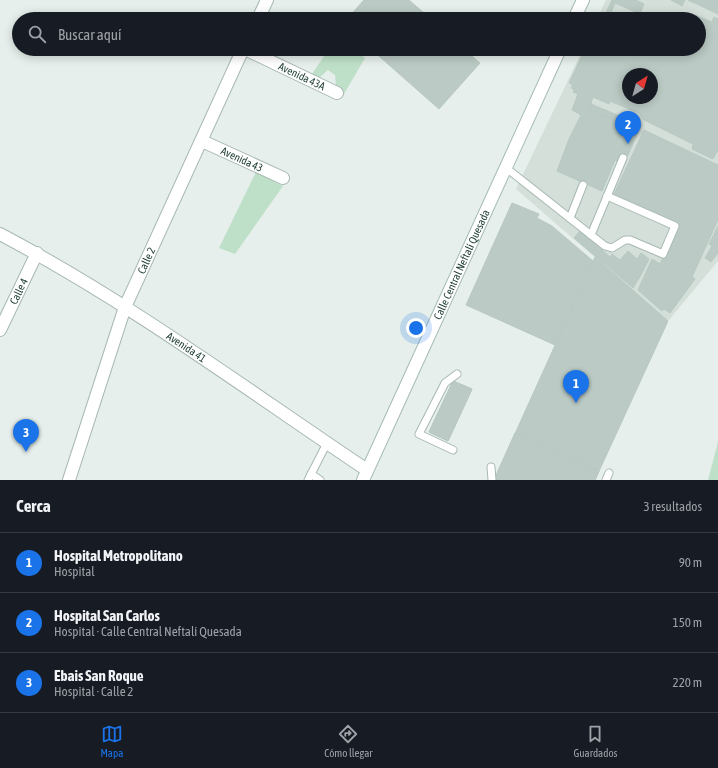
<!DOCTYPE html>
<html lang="es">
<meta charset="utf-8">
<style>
:root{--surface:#171b24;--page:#242831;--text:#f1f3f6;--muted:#9ea1a6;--line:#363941;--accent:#1a73e8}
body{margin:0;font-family:"Asap Condensed",sans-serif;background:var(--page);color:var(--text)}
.compass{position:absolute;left:622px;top:68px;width:36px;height:36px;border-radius:50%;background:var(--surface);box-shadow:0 2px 10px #0003;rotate:37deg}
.you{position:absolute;left:416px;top:328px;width:14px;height:14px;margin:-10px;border:3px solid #fff;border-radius:50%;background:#1a73e8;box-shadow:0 0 0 6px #1a73e833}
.badge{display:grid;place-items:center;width:26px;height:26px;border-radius:50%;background:var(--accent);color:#fff;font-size:13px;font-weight:700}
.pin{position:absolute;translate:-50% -33px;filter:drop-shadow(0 1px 2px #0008)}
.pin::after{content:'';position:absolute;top:21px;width:14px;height:12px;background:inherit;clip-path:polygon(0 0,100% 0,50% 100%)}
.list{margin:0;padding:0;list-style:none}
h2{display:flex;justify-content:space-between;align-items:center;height:52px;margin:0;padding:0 16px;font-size:17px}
h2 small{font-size:13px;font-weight:400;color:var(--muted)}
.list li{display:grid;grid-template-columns:26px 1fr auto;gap:12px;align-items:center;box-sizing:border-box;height:60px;padding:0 16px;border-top:1px solid var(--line)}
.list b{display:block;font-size:15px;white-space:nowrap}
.list p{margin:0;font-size:13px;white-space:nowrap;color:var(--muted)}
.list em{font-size:13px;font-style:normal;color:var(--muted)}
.icon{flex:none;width:22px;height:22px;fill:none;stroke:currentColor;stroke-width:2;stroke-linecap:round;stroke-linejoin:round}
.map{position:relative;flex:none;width:718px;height:480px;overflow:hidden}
.search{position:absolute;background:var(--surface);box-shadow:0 2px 10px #0003;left:12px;right:12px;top:12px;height:44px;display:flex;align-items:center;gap:10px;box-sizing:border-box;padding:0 14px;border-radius:22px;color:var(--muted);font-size:15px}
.sheet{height:232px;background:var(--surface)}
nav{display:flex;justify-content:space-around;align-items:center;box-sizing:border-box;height:56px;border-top:1px solid var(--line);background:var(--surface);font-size:11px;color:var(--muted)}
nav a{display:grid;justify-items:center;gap:2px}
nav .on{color:var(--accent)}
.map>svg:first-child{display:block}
</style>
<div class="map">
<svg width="718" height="480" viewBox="0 0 718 480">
<rect width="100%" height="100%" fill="#e6efeb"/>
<path fill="#d4dfda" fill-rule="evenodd" d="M 606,0 L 718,0 L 718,261 L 668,321 L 516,189 L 583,49 L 699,49 L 699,19 L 597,19 ZM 628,74 L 652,74 L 652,98 L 628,98 Z"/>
<g fill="#bfe0c8">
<polygon points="329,49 353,49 365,58 344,94 336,87 335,75 328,70 320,77 316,77 312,74"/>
<polygon points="256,172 283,186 235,254 219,248"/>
<polygon points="718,442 718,480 708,480"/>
</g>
<g fill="#bbcac4" stroke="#b8c9c2" fill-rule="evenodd">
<polygon points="364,0 409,0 431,19 347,19"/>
<polygon points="612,0 636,0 644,4 640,14 615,3 610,15 620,19 603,19"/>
<polygon points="671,0 685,0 682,6"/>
<polygon points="688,0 718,0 718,14 699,5"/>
<path d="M 695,15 L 712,22 L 714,17 L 718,19 L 718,150 L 713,159 L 692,149 L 693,144 L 644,120 L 639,113 L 610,101 L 609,104 L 593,97 L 589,109 L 639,130 L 627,157 L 620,154 L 617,161 L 615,160 L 602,191 L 557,171 L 569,139 L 581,115 L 572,110 L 578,94 L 573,92 L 574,89 L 571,88 L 573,85 L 569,83 L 585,49 L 653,49 L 670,57 L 674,49 L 699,49 L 699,19 L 693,19 ZM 628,74 L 652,74 L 652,98 L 628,98 Z"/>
<polygon points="371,49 464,49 480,63 439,109"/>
<polygon points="591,104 641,125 639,130 589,109"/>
<polygon points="644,130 718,165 718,220 692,277 695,279 670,313 664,309 662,311 638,290 652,259 660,264 680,223 614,194"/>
<polygon points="512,203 539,214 537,218 552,226 593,261 555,345 466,305"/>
<polygon points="718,226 718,253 711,262 705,258 712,246 709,244"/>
<polygon points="580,231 610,257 612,254 620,260 628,251 637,259 641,253 649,259 641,275 633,288 574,238"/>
<polygon points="595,257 668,321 595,480 494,480"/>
<polygon points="453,381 472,389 448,441 429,432"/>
<polygon points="453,381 472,389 448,441 429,432"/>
<polygon points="515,433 599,471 595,480 494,480"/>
</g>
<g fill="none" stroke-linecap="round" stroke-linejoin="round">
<g stroke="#a8b8b2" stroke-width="9">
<g id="lane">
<polyline points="505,167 605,246 612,248 625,240 630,240 663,254 675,226 607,196"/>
<polyline points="570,218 583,185"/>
<polyline points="591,235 623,158"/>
<polyline points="453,450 419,434 445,383 457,374"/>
<polyline points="491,467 492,480"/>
<polyline points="311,474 320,480"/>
<polyline points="308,480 327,443"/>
<polyline points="606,480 609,473"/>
</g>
</g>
<g stroke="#a8b8b2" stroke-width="14">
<g id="street">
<polyline points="258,19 267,0"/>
<path id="s1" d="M 245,49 L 337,93"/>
<path id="s2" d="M 202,141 L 283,178"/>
<path id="s3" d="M 0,234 C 129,302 246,389 367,470"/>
<path id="s4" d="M 0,330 L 37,253"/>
<path id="s5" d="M 69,480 L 125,307 L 243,49"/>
</g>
</g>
<g stroke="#a4bbb3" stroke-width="14">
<g id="secondary">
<polyline points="574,19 583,0"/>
<path id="s6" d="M 363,480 L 560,49"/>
</g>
</g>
<use href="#lane" stroke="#fff" stroke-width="7"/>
<use href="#street" stroke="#fff" stroke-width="12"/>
<use href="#secondary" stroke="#fff" stroke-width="12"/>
</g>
<g text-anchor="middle" stroke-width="3" stroke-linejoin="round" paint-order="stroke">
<g font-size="11" fill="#24423a" stroke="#f7fbf9">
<text dy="4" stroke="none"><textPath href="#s1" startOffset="63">Avenida 43A</textPath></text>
<text dy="4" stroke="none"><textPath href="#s2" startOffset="44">Avenida 43</textPath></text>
<text dy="4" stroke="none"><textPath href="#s5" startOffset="233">Calle 2</textPath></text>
<text dy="4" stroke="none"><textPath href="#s6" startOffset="237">Calle Central Neftalí Quesada</textPath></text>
<text dy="4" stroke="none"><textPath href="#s4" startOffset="43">Calle 4</textPath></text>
<text dy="4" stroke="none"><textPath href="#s3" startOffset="218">Avenida 41</textPath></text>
</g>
</g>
</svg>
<svg class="compass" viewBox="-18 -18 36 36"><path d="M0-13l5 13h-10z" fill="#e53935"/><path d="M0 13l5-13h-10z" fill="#9ea1a6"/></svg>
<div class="you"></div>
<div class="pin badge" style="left:576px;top:403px">1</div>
<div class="pin badge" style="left:628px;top:144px">2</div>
<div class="pin badge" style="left:26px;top:452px">3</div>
<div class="search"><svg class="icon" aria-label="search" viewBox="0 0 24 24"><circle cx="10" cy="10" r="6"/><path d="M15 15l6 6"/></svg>Buscar aquí</div>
</div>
<section class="sheet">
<h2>Cerca<small>3 resultados</small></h2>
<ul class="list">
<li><span class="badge">1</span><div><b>Hospital Metropolitano</b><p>Hospital</p></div><em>90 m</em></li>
<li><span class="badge">2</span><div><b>Hospital San Carlos</b><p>Hospital · Calle Central Neftalí Quesada</p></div><em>150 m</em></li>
<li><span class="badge">3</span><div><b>Ebais San Roque</b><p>Hospital · Calle 2</p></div><em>220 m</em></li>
</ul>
</section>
<nav>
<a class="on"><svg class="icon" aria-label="map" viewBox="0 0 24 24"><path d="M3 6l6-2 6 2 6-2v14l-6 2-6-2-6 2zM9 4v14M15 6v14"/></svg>Mapa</a>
<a><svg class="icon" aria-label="directions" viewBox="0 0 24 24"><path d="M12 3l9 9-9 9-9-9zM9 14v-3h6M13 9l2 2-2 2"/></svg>Cómo llegar</a>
<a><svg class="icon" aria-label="saved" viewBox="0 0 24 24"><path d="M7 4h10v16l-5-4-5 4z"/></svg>Guardados</a>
</nav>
